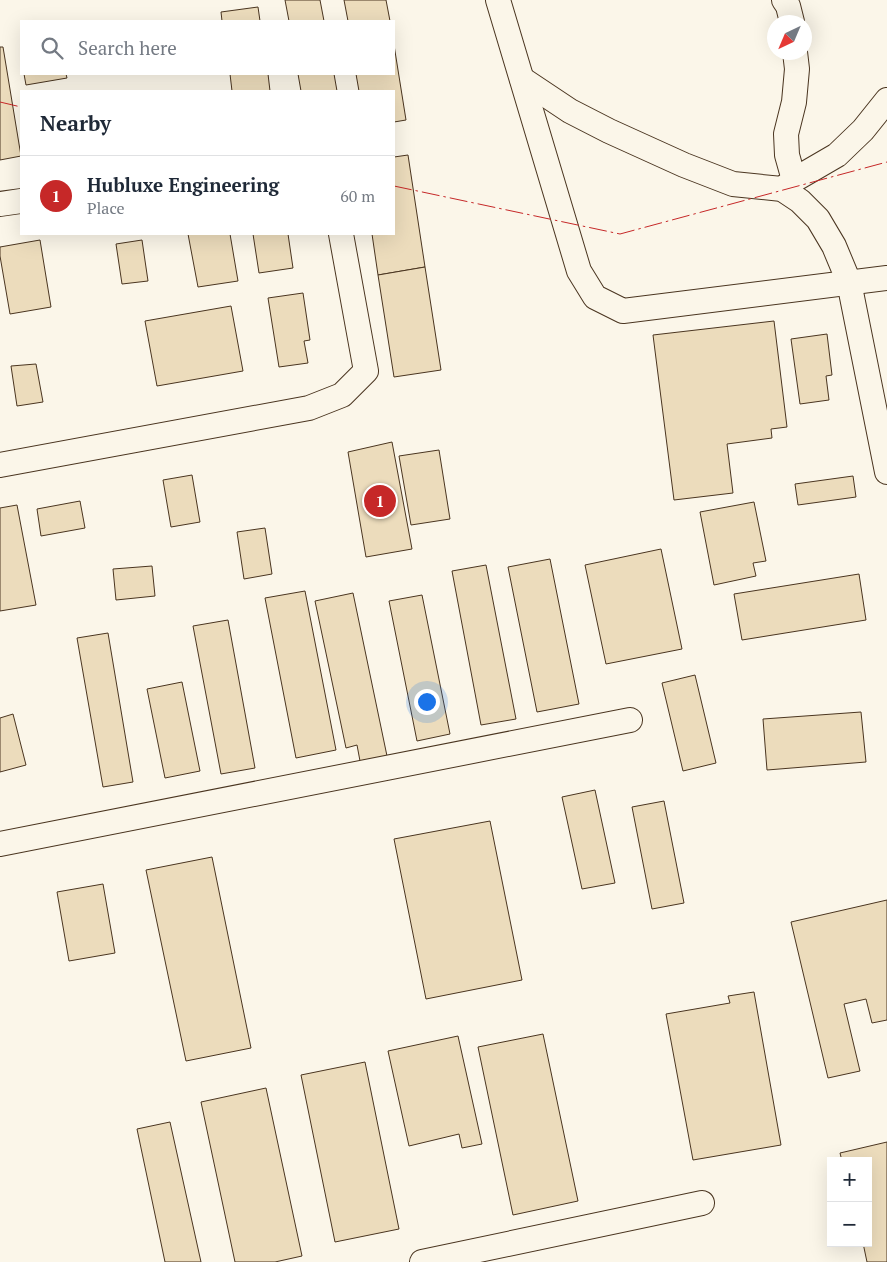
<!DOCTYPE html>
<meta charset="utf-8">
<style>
:root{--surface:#fff;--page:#f6f6f7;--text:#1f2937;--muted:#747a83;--line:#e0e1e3;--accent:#c62828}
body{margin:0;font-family:"PT Serif",serif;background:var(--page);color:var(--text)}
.controls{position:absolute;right:15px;bottom:15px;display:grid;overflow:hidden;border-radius:0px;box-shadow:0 5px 20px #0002}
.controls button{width:45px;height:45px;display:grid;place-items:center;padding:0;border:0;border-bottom:1px solid var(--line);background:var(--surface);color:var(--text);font:25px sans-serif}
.compass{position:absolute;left:767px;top:15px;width:45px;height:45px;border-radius:50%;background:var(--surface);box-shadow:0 5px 20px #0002;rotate:224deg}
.you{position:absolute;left:426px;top:701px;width:18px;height:18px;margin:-12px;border:4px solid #fff;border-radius:50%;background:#1a73e8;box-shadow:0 0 0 8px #1a73e833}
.badge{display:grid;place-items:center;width:32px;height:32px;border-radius:50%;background:var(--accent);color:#fff;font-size:16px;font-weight:700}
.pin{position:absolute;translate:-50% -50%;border:2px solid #fff;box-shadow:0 1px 5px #0006}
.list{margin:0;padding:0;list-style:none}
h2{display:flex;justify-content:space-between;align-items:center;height:65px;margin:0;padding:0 20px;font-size:21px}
h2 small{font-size:16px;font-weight:400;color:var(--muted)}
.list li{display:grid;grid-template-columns:32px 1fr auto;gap:15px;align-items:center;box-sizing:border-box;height:80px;padding:0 20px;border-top:1px solid var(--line)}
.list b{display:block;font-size:19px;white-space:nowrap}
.list p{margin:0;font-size:16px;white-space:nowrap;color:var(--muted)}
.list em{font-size:16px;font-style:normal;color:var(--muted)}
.icon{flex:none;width:28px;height:28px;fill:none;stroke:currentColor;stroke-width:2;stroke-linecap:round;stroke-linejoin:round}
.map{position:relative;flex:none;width:887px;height:1262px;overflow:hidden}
.search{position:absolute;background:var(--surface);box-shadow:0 5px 20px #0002;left:20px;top:20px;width:375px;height:55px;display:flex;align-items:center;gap:12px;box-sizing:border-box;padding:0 18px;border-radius:0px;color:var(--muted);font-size:19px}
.panel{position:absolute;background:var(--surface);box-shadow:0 5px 20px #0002;left:20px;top:90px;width:375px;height:145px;border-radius:0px}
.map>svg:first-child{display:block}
</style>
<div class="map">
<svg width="887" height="1262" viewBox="0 0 887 1262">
<rect width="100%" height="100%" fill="#fbf6e9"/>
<g fill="#ecdcbc" stroke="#4a3520">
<polygon points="285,0 320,0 324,21 289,21"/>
<polygon points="344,0 386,0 390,21 348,21"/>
<polygon points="258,7 260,21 222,21 221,12"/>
<polygon points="394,45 406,120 394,122 394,91 359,91 356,74 394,74"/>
<polygon points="0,47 3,47 21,156 0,160"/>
<polygon points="24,74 66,74 67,78 26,85"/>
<polygon points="230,74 268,74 270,91 232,91"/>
<polygon points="298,74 334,74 337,91 301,91"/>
<polygon points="408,155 425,267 378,275 372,234 394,234 394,157"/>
<polygon points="188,234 230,234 238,281 198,287"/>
<polygon points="253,234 288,234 293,268 259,273"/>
<polygon points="40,240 51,307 10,314 0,256 0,247"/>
<polygon points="142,240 148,281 122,284 116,244"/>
<polygon points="425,267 441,370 394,377 378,275"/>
<polygon points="303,293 310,340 304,341 308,363 279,367 268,298"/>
<polygon points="231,306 243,371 157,386 145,321"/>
<polygon points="774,321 787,427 771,429 772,438 727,444 733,493 674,500 653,335"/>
<polygon points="827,334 832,375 826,376 829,400 800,404 791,339"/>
<polygon points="36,364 43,402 17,406 11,366"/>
<polygon points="392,442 412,549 366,557 348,452"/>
<polygon points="439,450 450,519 411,525 399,456"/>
<polygon points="192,475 200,522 171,527 163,480"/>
<polygon points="853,476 856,497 798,505 795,484"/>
<polygon points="80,501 85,528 41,536 37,509"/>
<polygon points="754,502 766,561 753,563 756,576 714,585 700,512"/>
<polygon points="17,505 36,605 0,611 0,508"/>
<polygon points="265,528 272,574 244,579 237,532"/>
<polygon points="661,549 682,649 606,664 585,565"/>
<polygon points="550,559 579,704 537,712 508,567"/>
<polygon points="486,565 516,719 481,725 452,571"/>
<polygon points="152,566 155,596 116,600 113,569"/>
<polygon points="859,574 866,620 742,640 734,594"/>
<polygon points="305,591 336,750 296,758 265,598"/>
<polygon points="353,593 387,756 360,761 357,745 346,748 315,601"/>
<polygon points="422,595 450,734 417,741 389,601"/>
<polygon points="228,620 255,768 221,774 193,626"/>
<polygon points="108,633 133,782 103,787 77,638"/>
<polygon points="695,675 716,763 683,771 662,683"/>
<polygon points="182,682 200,771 165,778 147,689"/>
<polygon points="861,712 866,762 767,770 763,719"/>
<polygon points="13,714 26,765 0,772 0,718"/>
<polygon points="595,790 615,883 582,889 562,797"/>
<polygon points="664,801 684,903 652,909 632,807"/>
<polygon points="490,821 522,980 426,999 394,839"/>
<polygon points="212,857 251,1048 186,1061 146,870"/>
<polygon points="103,884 115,953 69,961 57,892"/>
<polygon points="887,900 887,1020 872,1023 866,999 844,1004 860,1071 828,1078 791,922"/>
<polygon points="754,992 781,1145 693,1160 666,1014 730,1003 728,996"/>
<polygon points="543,1034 578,1201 513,1215 478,1047"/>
<polygon points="458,1036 482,1144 462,1148 459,1134 409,1146 388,1051"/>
<polygon points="365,1062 399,1229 335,1242 301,1075"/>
<polygon points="266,1088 302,1256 275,1262 235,1262 201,1102"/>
<polygon points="170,1122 201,1262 165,1262 137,1129"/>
<polygon points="887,1142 887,1262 867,1262 863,1243 868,1243 868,1161 842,1161 840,1153"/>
</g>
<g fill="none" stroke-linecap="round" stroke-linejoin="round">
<g stroke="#4a3520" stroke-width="26">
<g id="minor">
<polyline points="498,0 579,271 595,297 623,311 887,278"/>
<polyline points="784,0 788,6 792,22"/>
<polyline points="522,79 570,111 609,131 684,165 733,184 782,189 800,201 818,219 834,246 849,282 887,472"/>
<polyline points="794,180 787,155 786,134 794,102 797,69 795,52"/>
<polyline points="782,189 794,180 837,155 863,130 887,100"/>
<polyline points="0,204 21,201"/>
<polyline points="0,465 309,408 342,395 366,371 341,234"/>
<polyline points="0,844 630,720"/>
<polyline points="422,1262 702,1203"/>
</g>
</g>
<use href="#minor" stroke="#fbf6e9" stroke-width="24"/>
<g stroke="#c62828" stroke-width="1" stroke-dasharray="18 4 2.5 4" stroke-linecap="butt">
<polyline points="0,102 21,107"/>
<polyline points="394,186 620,234 887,162"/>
</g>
</g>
</svg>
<div class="controls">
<button>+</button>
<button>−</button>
</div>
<svg class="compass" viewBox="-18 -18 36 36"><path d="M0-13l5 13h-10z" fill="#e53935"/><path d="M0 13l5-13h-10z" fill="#747a83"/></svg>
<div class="you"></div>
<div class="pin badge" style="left:380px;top:501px">1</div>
<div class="search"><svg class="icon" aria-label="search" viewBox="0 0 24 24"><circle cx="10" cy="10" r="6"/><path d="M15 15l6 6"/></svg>Search here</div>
<section class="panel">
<h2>Nearby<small></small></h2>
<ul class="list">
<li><span class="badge">1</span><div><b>Hubluxe Engineering</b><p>Place</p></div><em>60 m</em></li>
</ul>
</section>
</div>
